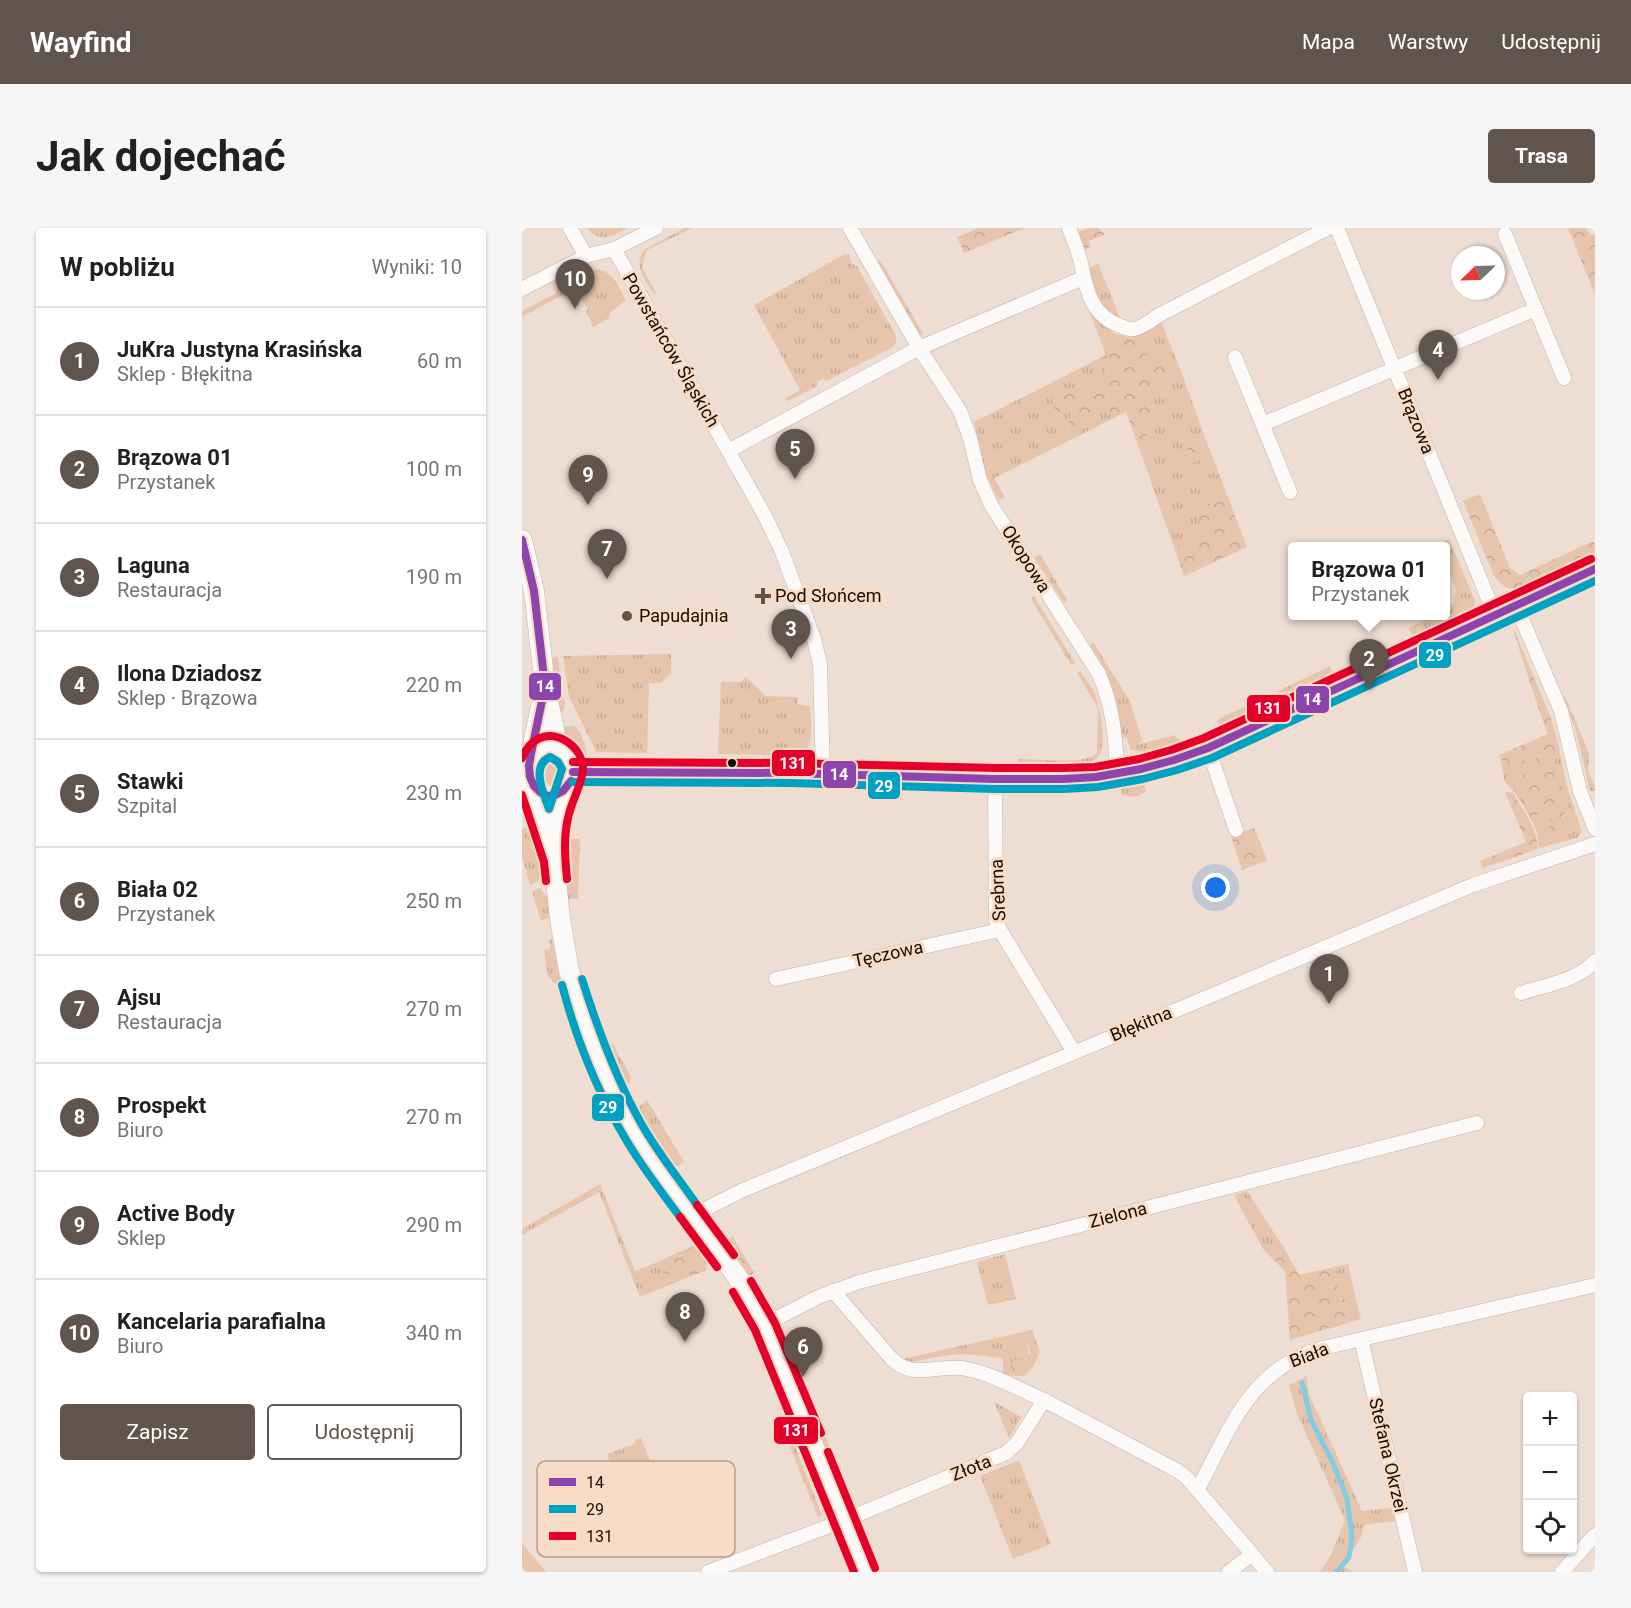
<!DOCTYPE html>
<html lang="pl">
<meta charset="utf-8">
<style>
:root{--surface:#fff;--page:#f6f6f6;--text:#202124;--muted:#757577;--line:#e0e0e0;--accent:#61544d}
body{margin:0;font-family:Roboto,sans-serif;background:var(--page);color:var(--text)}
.controls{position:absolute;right:18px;bottom:18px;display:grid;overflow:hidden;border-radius:6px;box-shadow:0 2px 4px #0004}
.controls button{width:54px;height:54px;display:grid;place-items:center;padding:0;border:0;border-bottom:2px solid var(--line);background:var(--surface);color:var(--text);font:30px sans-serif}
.compass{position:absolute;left:929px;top:18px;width:54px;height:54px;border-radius:50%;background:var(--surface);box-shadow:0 2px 4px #0004;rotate:247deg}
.you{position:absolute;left:694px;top:660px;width:21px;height:21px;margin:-15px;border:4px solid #fff;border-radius:50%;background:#1a73e8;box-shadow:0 0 0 9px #1a73e833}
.badge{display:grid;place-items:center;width:39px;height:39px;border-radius:50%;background:var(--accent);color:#fff;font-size:20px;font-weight:700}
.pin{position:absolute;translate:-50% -50px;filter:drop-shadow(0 2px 3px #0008)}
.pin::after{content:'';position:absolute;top:32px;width:21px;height:18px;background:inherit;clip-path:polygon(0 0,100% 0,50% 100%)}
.popup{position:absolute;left:766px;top:314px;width:162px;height:78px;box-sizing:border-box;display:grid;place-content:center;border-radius:6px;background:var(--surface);filter:drop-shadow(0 2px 4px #0005);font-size:20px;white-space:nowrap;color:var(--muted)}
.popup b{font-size:22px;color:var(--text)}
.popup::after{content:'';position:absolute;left:50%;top:100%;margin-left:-12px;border:12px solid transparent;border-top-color:var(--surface)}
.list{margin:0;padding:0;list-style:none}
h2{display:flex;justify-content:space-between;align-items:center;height:78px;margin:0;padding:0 24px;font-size:26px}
h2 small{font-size:20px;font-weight:400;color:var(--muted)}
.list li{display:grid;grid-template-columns:39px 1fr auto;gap:18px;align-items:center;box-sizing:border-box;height:108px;padding:0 24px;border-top:2px solid var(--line)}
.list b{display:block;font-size:22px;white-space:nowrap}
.list p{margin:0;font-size:20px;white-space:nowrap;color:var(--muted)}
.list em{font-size:20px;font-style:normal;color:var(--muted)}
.actions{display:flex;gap:12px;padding:18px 24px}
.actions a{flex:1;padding:14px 0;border:2px solid var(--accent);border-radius:6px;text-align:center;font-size:21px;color:var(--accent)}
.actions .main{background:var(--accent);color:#fff}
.icon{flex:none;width:33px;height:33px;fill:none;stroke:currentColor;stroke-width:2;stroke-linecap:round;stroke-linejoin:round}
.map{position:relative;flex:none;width:1073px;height:1344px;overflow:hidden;border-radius:6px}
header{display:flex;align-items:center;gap:36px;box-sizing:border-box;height:84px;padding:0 30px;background:var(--accent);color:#fff}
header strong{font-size:28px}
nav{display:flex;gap:33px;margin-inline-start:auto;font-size:21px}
.intro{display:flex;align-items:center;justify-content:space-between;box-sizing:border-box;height:144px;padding:0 36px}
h1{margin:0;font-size:42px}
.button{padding:15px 27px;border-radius:6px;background:var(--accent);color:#fff;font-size:21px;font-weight:700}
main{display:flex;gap:36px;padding:0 36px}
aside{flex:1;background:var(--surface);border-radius:6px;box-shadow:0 2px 4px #0004}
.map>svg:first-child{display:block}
</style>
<header>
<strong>Wayfind</strong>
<nav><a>Mapa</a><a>Warstwy</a><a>Udostępnij</a></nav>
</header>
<div class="intro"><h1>Jak dojechać</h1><a class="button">Trasa</a></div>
<main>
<aside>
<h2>W pobliżu<small>Wyniki: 10</small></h2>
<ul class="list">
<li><span class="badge">1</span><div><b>JuKra Justyna Krasińska</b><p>Sklep · Błękitna</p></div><em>60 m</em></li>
<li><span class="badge">2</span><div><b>Brązowa 01</b><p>Przystanek</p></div><em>100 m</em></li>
<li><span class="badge">3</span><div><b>Laguna</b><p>Restauracja</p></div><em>190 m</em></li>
<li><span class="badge">4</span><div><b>Ilona Dziadosz</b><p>Sklep · Brązowa</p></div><em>220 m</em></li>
<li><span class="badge">5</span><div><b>Stawki</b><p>Szpital</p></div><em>230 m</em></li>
<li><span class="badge">6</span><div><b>Biała 02</b><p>Przystanek</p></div><em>250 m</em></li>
<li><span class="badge">7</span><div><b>Ajsu</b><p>Restauracja</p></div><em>270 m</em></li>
<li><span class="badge">8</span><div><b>Prospekt</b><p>Biuro</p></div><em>270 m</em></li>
<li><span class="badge">9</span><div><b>Active Body</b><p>Sklep</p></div><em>290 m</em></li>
<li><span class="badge">10</span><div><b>Kancelaria parafialna</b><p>Biuro</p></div><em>340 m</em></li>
</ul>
<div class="actions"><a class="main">Zapisz</a><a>Udostępnij</a></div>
</aside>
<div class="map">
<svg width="1073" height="1344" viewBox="0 0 1073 1344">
<defs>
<pattern id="grass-tufts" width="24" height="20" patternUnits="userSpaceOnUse" patternTransform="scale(1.5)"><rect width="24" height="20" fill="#e6c5ac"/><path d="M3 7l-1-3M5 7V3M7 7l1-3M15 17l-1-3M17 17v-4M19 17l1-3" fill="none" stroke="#c4a892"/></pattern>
<pattern id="forest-crowns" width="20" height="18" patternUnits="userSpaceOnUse" patternTransform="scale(1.5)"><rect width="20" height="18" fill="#e6c5ac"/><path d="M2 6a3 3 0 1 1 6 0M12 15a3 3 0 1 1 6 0" fill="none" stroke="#c4a892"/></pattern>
</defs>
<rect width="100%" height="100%" fill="#edddd2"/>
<g fill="url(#grass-tufts)">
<path d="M 65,0 L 106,0 C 90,8 79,16 65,0 Z"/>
<path d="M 163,0 L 170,0 L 125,22 L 120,39 L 134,65 L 132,66 C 123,52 110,37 123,21 Z"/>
<polygon points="323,26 324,27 327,26 330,36 335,38 374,108 374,114 371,119 304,153 301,151 295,154 295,158 266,173 262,171 278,162 232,77"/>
<polygon points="358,32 402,107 397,106 393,102 355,35"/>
<path d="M 576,35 L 599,92 C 573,84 571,63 566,41 Z"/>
<path d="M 74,41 C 91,43 96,58 104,72 L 89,84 L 87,90 L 71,99 L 64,83 L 66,82 L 53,60 L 0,89 L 0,83 L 33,66 L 37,59 L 69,42 Z"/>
<polygon points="565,77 591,105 582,114 587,131 566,159 527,164 550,179 545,204 576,184 604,184 472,250 483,269 477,272 464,247 452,194 584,127"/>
<polygon points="638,91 660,146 684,212 666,220 669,235 687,228 704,268 675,285 689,324 694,329 662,348 621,231 626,228 623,208 633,200 622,162 649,149 631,137 610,110"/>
<polygon points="927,311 953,373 952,378 949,382 891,410 887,400 910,388 924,388 924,380 931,376 934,362 924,336 924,318 916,318 915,316"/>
<polygon points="518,326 545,372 542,375 512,329"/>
<polygon points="512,368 553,435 549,437 509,371"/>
<path d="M 571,414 L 608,473 L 620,513 L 614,517 L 653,507 L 654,510 L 656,510 L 658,515 L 623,524 L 609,522 L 605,510 L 600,509 C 595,469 588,452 568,417 Z"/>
<polygon points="149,426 149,446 138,455 127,455 125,525 74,524 47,468 41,428"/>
<polygon points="33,429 36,429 41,468 43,475 42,481 36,489 30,433"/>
<polygon points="808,438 811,448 772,465 754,464"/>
<path d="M 558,443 C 562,449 567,455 571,462 C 578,476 588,524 572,532 C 559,539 514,536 498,536 L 497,531 C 514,531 565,537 575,525 L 576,480 L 555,445 Z"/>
<path d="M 224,449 L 244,468 L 276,469 L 275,476 L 288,478 C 289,495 293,515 280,528 L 196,526 L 199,454 L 219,454 Z"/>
<polygon points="1043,468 1067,525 1066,544 1073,558 1073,563 1068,563 1054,503 1041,469"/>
<polygon points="732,474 735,482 697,499 695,492"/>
<path d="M 52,498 C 61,505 64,520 65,531 C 51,523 43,515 38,500 Z"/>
<path d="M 1035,511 L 1045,559 L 1060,604 L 1055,610 L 1025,618 L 1026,609 C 1019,602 1016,596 1015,587 L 1019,582 L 1026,582 L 1031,590 L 1043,595 L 1040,586 L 1045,575 L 1038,553 L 1038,547 L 1030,535 L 1035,529 L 1033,516 Z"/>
<path d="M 1011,529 L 1014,530 L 1012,546 L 1008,550 L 1005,548 C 997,551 992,557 994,566 L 983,554 L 978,530 C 988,535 1001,534 1011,529 Z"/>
<circle cx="28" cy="544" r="12"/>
<polygon points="622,555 624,564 613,569 600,567 598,558"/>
<path d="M 12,597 C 15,609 23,623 22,635 C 21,642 16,646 17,653 L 8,657 L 0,629 L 0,601 Z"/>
<polygon points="42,611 58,611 56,671 46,671"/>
<polygon points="18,660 25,669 27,690 19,693 10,663"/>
<polygon points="30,711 41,763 41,764 26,748 22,722 28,721 29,717 26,713"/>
<path d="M 91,816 C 94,822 97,828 101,834 C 107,845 116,855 98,860 L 82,820 Z"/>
<polygon points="125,872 162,934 148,941 119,897 112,883"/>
<path d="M 78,956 L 113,1043 L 133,1035 C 139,1043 141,1046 152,1046 L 156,1036 L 160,1036 L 163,1039 L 164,1046 L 169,1048 L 118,1069 L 77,964 L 0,1007 L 0,1001 Z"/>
<polygon points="725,963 762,1020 741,1021 712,967"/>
<polygon points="483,1026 494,1071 466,1077 455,1034"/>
<polygon points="826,1036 835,1076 820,1074 813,1043"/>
<path d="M 493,1106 L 495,1109 L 499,1109 L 505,1113 L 507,1129 L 488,1139 L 493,1148 L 484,1147 L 481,1145 L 481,1132 L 479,1130 L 466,1129 L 461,1127 L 457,1128 C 435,1123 412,1130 390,1134 L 384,1133 L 379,1131 Z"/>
<polygon points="785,1148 786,1164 840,1283 871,1280 873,1293 842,1297 839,1309 821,1339 832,1344 798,1344 809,1327 823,1292 775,1186 767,1157"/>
<polygon points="286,1163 310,1225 305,1224 283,1165"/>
<polygon points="472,1174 499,1189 487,1210"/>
<polygon points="267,1203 300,1287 296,1289 262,1204"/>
<polygon points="119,1210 133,1245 96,1258 85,1226 113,1216 113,1212"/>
<polygon points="497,1232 529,1316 491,1331 458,1248"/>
</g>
<g fill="url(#forest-crowns)">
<polygon points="456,0 503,0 442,25 435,9"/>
<polygon points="567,0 576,0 583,6 567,13 569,19 561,22 553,5"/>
<polygon points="1046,0 1063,0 1069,7 1073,7 1073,67"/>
<polygon points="591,105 610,110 631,136 644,134 649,149 622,162 633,200 623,208 626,228 621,231 604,184 576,184 545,205 550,179 534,185 527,163 566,159 587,131 582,114"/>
<polygon points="684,212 725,319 662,348 694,329 689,324 665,340 656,317 680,301 674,286 703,268 687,228 669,235 665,220"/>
<polygon points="958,266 988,340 998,347 1071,313 1073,317 1073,325 994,360 988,361 983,359 972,348 941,273"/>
<path d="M 993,404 L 1029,490 L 1035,511 L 1033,516 L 1035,529 L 1030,534 L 1037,537 L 1040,543 L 1038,553 L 1045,575 L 1045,583 L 1040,587 L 1043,595 L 1043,603 L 1039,607 L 1032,606 L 1028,602 L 1028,594 L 1031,590 L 1026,582 L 1019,582 L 1015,587 C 1016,596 1019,602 1026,609 L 1025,618 L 1017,620 C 1017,599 1004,583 994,566 C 992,556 1000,553 1002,544 L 1004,543 L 1005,548 L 1008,550 L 1012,546 C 1007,535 1012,539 1014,530 L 1011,529 L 1007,534 L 1002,533 L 987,540 L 981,538 L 980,535 L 981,532 L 977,527 L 1026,506 L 1017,482 L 992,405 Z"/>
<path d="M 983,564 L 991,565 C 1001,582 1015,599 1016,621 L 961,640 L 958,633 L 1004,614 Z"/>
<polygon points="732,600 745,632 720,642 709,608"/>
<polygon points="210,1008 232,1044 228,1049 203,1014"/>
<path d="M 173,1017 L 185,1036 L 184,1043 L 169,1048 L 164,1046 L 163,1039 L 159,1036 L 156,1037 L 156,1043 C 145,1050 139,1044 133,1035 Z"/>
<polygon points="762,1020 777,1047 826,1036 813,1043 820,1074 835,1076 839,1091 768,1112 763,1043 741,1021"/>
<polygon points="510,1102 518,1124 511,1139 502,1148 493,1148 488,1139 491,1132 500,1133 507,1129 508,1124 505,1113 499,1109 495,1109 493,1106"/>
</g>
<polygon fill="#e6c5ac" points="0,1315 24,1344 0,1344"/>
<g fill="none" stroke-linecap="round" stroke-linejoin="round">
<polyline stroke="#84cae1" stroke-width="5" points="780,1155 789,1192 810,1233 825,1270 830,1309 827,1329 815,1344"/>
<g stroke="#c0b4ac" stroke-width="15">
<g id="street">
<polyline points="48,0 64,28"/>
<path d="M 328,0 L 397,120 L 438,183 L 448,210 L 458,252 L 469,277 L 577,446 C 591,479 594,511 595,545"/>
<path d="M 547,0 C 552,12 556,23 559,35 C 564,62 570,89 599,98 C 603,100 608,102 612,101 C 621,99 630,92 637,87 L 806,0"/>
<polyline points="815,0 973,387"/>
<polyline points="983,6 1042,150"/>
<polyline points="92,21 243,288 260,324 292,411 298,436 301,547"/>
<polyline points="0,61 64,28 92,21 134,0"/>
<polyline points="713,129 768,264"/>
<polyline points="741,196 1014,81"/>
<polyline points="206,223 397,120 561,50"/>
<polyline points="994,377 1039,483 1058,563 1073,601"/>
<polyline points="686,520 714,602"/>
<polyline points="0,543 2,543"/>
<polyline points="51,544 268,545 473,551 541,551 574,549 619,541 652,532 686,520 1073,341"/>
<polyline points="473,551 474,692 478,702 552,824"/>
<polyline points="254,751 478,702"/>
<path d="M 999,765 C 1024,757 1055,753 1073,733"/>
<polyline points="170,988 219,963 681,771 951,657 1073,616"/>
<path d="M 311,1063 L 369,1130 C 389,1152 414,1137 439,1140 C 468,1144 496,1161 522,1172"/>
<polyline points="242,1097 296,1069 337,1054 955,895"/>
<polyline points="839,1111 893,1344"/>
<path d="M 676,1261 C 708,1201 728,1140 801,1120 L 1073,1057"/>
<polyline points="730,1326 745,1344"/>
<polyline points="186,1344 323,1292 484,1225 495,1215 522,1172 656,1243 665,1250 730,1326 707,1344"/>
<polyline points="1040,1344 1073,1307"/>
</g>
</g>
<g stroke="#c0b4ac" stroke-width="21">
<g id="secondary">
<polyline points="0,312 12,363 23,458 36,521"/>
<circle cx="26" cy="544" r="24"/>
<polyline points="9,526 22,464"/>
<polyline points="9,561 32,632 38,691 47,743 62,793 85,853 112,904 170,988 214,1047 242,1097 343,1344"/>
<polyline points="32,624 35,590 44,561"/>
</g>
</g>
<use href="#street" stroke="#fcfaf8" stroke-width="14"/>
<use href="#secondary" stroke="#fcfaf8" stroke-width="20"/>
<g stroke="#f9dcc6" stroke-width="12">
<g id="bus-1">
<polyline points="0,312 12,363 23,458 9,526 7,538 8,549 12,558 18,564 25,568 33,567 41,563 49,553"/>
<polyline points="51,544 268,545 473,551 541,551 574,549 619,541 652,532 686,520 1073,341"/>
</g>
</g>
<g stroke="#f9dcc6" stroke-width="12">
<g id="bus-2">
<path d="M 28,529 L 36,534 L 40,541 L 27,581 C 22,566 8,538 28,529 Z"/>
<polyline points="51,554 268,555 473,561 542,561 576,559 621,551 655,542 690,530 1073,353"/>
<path d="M 60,751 C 76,802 94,851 120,897 C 136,925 157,951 175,977"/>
<path d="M 40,757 C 54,810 75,863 103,910 C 119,938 139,963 158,989"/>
</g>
</g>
<g stroke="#f9dcc6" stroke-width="12">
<g id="bus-3">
<path d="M 0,530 C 3,522 10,513 18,510 C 38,502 61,521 61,541 C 61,553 50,573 47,586 C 41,607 43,630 45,651"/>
<polyline points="51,534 268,535 473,540 541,540 573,539 617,531 649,522 682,510 1069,331"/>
<polyline points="0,567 22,634 24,653"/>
<polyline points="175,977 212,1027"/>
<polyline points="158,989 195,1039"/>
<polyline points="229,1053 253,1095 299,1205"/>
<polyline points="211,1064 233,1102 332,1344"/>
<polyline points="306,1224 353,1340"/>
</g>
</g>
<use href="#bus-1" stroke="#8e44ad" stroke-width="8"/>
<use href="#bus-2" stroke="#01a1c4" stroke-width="8"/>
<use href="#bus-3" stroke="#e4002b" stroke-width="8"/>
</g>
<g fill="#61544d" stroke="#f9dcc6" stroke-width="2">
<path d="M238 359h6v6h6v6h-6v6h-6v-6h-6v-6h6z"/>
<circle cx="105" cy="388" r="6"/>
</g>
<circle fill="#150b05" stroke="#f9dcc6" stroke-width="2" cx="210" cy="535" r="5"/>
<g text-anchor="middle" stroke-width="6" stroke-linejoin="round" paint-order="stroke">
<g font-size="18" fill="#150b05" stroke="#f9dcc6">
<text transform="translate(149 122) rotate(60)" y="6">Powstańców Śląskich</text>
<text transform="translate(894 193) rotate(68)" y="6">Brązowa</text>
<text transform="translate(504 331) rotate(58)" y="6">Okopowa</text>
<text transform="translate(476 662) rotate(-93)" y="6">Srebrna</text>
<text transform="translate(366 726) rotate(-12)" y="6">Tęczowa</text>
<text transform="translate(619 796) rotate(-22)" y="6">Błękitna</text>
<text transform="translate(596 987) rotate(-14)" y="6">Zielona</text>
<text transform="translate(787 1127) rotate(-21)" y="6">Biała</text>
<text transform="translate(866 1227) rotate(77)" y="6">Stefana Okrzei</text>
<text transform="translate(449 1240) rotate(-22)" y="6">Złota</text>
</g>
<g font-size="18" fill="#150b05" stroke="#f9dcc6" text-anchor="start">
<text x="253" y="374">Pod Słońcem</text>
<text x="117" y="394">Papudajnia</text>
</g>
</g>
<rect x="15" y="1233" width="198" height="96" rx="9" fill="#f9dcc6" stroke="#b59d8c" stroke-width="1.5"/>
<rect x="27" y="1250" width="27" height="8" fill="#8e44ad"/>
<rect x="27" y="1277" width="27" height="8" fill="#01a1c4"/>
<rect x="27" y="1304" width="27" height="8" fill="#e4002b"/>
<g font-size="16" fill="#150b05">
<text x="64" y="1260">14</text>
<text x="64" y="1287">29</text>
<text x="64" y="1314">131</text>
</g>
<g stroke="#f9dcc6" stroke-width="2">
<rect x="896" y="413" width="34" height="28" rx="6" fill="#01a1c4"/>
<rect x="6" y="444" width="34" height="29" rx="6" fill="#8e44ad"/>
<rect x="773" y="457" width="35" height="29" rx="6" fill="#8e44ad"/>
<rect x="724" y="466" width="45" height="29" rx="6" fill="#e4002b"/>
<rect x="249" y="521" width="45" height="28" rx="6" fill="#e4002b"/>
<rect x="300" y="532" width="35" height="29" rx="6" fill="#8e44ad"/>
<rect x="345" y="543" width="34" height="29" rx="6" fill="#01a1c4"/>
<rect x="69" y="865" width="34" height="29" rx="6" fill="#01a1c4"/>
<rect x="251" y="1188" width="46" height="29" rx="6" fill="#e4002b"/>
</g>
<g font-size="16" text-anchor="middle" font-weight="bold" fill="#fff">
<text x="913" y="433">29</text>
<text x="23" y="464">14</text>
<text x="790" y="477">14</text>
<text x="746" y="486">131</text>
<text x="271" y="541">131</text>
<text x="317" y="552">14</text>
<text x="362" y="564">29</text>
<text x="86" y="885">29</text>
<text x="274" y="1208">131</text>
</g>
</svg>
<div class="controls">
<button>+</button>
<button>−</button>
<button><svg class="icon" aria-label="locate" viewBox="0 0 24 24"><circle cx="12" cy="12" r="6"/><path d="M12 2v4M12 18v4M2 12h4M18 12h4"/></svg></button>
</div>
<svg class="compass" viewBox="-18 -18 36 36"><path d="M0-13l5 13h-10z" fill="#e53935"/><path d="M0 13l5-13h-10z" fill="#757577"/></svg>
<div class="you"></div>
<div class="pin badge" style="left:807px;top:776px">1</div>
<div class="pin badge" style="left:847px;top:461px">2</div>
<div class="popup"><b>Brązowa 01</b>Przystanek</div>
<div class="pin badge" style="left:269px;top:431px">3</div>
<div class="pin badge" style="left:916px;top:152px">4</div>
<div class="pin badge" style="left:273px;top:251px">5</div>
<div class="pin badge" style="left:281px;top:1149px">6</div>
<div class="pin badge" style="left:85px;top:351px">7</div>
<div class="pin badge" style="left:163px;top:1114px">8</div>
<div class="pin badge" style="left:66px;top:277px">9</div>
<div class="pin badge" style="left:53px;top:81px">10</div>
</div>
</main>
